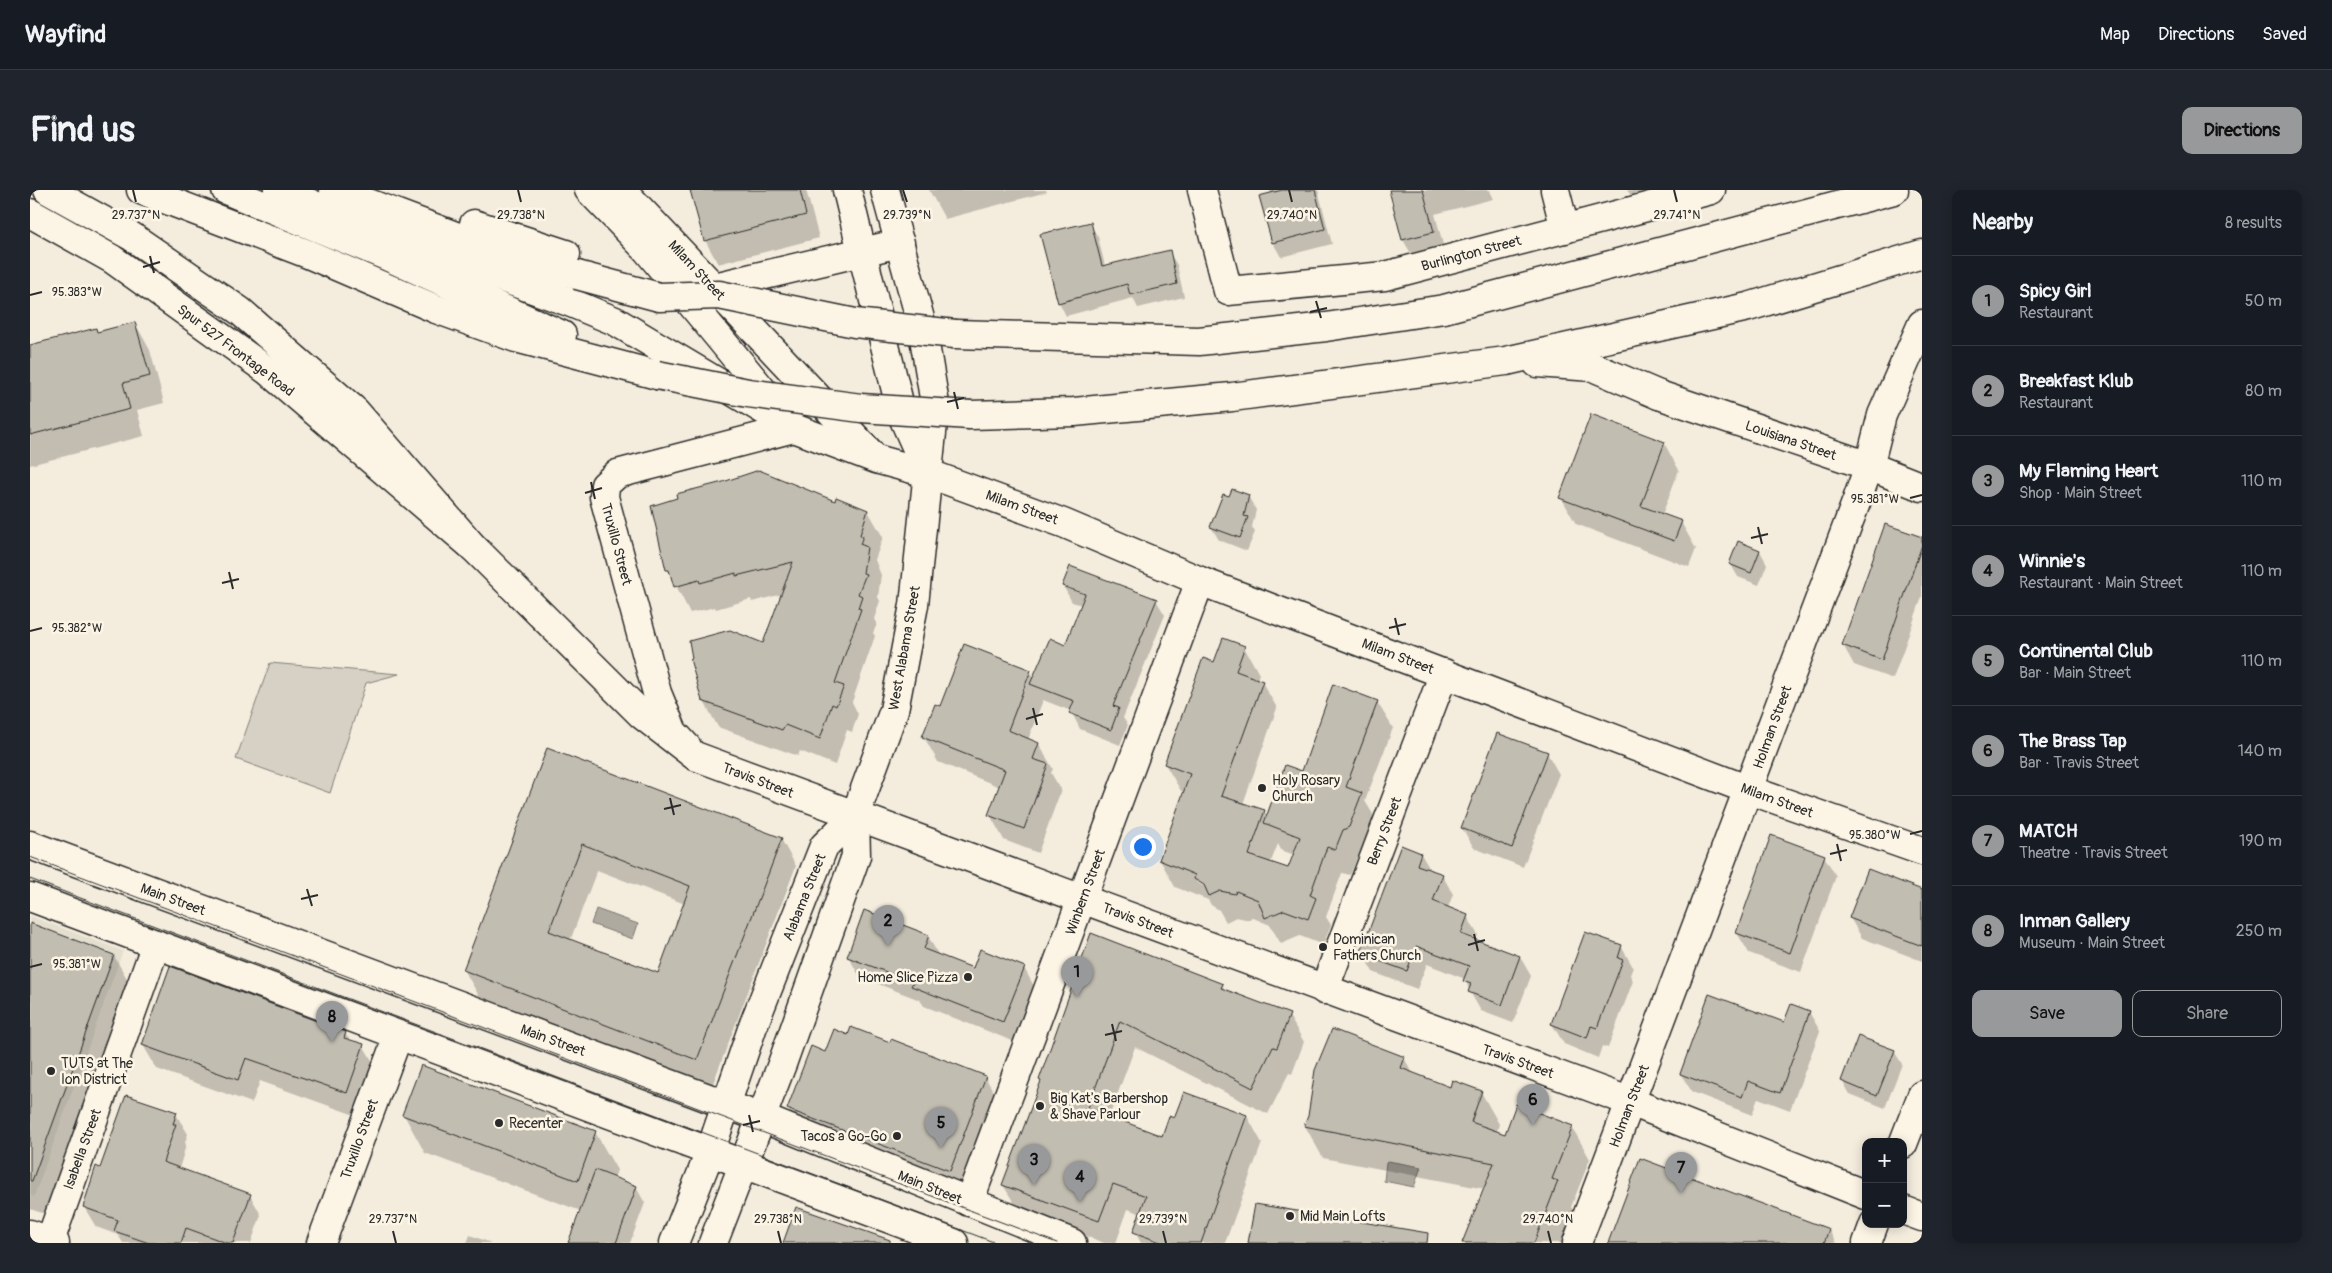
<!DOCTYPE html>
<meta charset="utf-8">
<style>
:root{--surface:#171b24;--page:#20242c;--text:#f1f3f6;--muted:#9ea1a6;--line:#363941;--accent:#98999b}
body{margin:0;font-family:Pangolin,sans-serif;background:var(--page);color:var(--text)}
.controls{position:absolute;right:15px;bottom:15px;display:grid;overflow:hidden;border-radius:10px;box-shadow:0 2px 12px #0003}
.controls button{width:45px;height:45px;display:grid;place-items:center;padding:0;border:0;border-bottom:1px solid var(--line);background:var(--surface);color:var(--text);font:25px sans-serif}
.you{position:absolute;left:1112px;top:656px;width:18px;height:18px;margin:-12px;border:4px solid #fff;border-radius:50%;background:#1a73e8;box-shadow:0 0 0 8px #1a73e833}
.badge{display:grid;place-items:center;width:32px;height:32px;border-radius:50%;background:var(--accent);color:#111;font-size:16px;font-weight:700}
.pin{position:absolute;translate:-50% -41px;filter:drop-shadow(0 1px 2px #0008)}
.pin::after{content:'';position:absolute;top:26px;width:18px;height:15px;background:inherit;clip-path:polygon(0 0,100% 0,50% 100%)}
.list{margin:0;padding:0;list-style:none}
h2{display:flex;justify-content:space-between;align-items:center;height:65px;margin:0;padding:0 20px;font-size:21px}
h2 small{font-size:16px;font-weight:400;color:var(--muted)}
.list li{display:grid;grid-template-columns:32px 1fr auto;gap:15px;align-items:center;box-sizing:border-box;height:90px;padding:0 20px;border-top:1px solid var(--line)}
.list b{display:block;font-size:19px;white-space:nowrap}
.list p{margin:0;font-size:16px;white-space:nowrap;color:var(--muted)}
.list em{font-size:16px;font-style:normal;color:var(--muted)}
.actions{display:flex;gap:10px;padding:15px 20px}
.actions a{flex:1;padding:11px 0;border:1px solid var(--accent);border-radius:10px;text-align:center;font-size:18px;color:var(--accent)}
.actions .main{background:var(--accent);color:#111}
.map{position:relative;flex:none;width:1892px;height:1053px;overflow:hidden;border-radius:10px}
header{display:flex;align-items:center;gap:30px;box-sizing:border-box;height:70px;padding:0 25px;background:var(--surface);border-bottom:1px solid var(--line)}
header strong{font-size:24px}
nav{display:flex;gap:28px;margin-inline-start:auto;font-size:18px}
.intro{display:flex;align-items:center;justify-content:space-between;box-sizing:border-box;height:120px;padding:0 30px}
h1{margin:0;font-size:35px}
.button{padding:12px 22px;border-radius:10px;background:var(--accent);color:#111;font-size:18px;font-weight:700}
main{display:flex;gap:30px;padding:0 30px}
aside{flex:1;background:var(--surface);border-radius:10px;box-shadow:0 2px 12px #0003}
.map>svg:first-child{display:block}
</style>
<header>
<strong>Wayfind</strong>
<nav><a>Map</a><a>Directions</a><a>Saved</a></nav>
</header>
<div class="intro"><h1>Find us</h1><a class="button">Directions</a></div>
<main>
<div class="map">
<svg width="1892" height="1053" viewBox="0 0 1892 1053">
<rect width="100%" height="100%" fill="#f4edde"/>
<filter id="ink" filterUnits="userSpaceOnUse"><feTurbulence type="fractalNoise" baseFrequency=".02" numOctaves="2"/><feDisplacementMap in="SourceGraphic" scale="10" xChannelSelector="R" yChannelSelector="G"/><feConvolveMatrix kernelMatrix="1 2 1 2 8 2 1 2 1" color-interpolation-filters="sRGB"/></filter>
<g filter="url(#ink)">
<polygon fill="#e5dfd0" points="0,726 93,761 4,1007 0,1005"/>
<polygon fill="#d6d1c4" stroke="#807e78" points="240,473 369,484 336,493 300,603 206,569"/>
<g fill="#afaaa0" stroke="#7a7771">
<polygon points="566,719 608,734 603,749 561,734"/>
<polygon points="1358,971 1391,977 1384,997 1354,991 1356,972"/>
</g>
<g fill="#0003" fill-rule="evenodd">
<polygon points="661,0 776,0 789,48 688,74 675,50"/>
<polygon points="899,0 1016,0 1017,2 915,29"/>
<polygon points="1240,0 1288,0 1302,54 1251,67 1243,53 1231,7 1241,4"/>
<polygon points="1360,0 1460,0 1463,9 1405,24 1415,62 1385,70 1373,50"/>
<polygon points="1597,0 1629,0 1602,7"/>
<polygon points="1060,34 1068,47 1075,76 1139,62 1147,75 1154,107 1108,118 1103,108 1036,126 1029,112"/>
<polygon points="105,133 120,160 134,213 107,220 114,246 0,275 0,157"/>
<polygon points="1634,253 1649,280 1632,325 1651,332 1666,359 1659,377 1546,334 1531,307"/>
<polygon points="1218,306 1226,320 1222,337 1225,342 1217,361 1189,350 1181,337 1199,308"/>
<polygon points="806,313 838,321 853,347 845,370 851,385 848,407 850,411 844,429 847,434 843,443 845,446 822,512 828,524 822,542 817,540 805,575 770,561 768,566 688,537 673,510 663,469 733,454 752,404 722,412 721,409 686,419 685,417 660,423 638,380"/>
<polygon points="1892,348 1892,407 1863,489 1824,475 1813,455"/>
<polygon points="1730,361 1737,374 1729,395 1708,387 1700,373"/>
<polygon points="1033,396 1126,410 1135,425 1093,528 1098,535 1090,555 1050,539 1041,521 1013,510 998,550 1009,554 1023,579 1021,583 1031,600 1008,663 974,650 960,625 970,597 908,572 894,547 910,518 1000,481 1004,488 1036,457 1052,415 1042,412"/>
<path d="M 1214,457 L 1229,484 L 1227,490 L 1232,492 L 1247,518 L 1213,614 L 1234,621 L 1238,627 L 1273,583 L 1347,512 L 1363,538 L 1335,611 L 1347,631 L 1334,663 L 1328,666 L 1320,685 L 1312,683 L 1296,727 L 1301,735 L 1293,755 L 1270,746 L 1251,754 L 1240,735 L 1221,727 L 1220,730 L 1206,727 L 1196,732 L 1189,720 L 1181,715 L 1178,710 L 1145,697 L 1130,670 L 1155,602 L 1151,601 L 1135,574 L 1185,474 ZM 1248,654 L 1251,660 L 1264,665 L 1258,680 L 1240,674 ZM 1164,688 L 1180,697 L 1179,699 L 1168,693 Z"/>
<path d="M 518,559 L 751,649 L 766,676 L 682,896 L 449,806 L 434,780 ZM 567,680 L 655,714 L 628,784 L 540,751 Z"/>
<polygon points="1517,563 1529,584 1493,677 1444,658 1432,638"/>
<polygon points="1391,664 1401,681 1412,685 1423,704 1418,718 1437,726 1448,745 1446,751 1490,767 1501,786 1483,833 1451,821 1440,802 1435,789 1397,774 1387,799 1343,782 1332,763"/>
<polygon points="1794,666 1806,686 1771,782 1719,763 1707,743"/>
<polygon points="1892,702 1892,771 1832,748 1820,728"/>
<polygon points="0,734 84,766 99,792 15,1024 0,1019"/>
<polygon points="1062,744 1192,795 1196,801 1259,826 1274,852 1262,884 1259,883 1238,924 1105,857 1079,927 1132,947 1145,929 1155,904 1217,926 1232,953 1195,1053 1111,1053 1105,1042 1111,1024 1098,1019 1086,1053 1074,1053 989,1021 973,995 1011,892 1010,890"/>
<polygon points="898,746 909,766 943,779 994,778 1005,798 985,852 894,816 890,810 830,787 818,766"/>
<polygon points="1591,756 1603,777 1600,785 1603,791 1578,858 1572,856 1568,868 1534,854 1522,834"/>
<polygon points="1779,822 1790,841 1760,920 1728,908 1722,925 1662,902 1651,884"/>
<polygon points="315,843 320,851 333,855 347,879 330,927 230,891 222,913 127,879 113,855"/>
<polygon points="1864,861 1872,874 1855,918 1820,904 1812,891"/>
<polygon points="796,864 955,887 965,904 930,998 768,936 758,919"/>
<polygon points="1374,868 1384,885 1421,898 1451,902 1469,934 1467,942 1476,946 1542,937 1560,969 1541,1017 1546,1024 1535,1053 1433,1053 1455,999 1293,968 1275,936"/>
<polygon points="146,924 158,944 155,952 156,955 149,979 220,1005 231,1025 221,1053 93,1053 88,1045 66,1037 54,1017 70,979"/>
<polygon points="374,925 565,942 587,980 584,989 606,997 615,1013 600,1053 539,1053 551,1021 395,963"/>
<polygon points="1799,1040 1806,1053 1580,1053"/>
<polygon points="440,1045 461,1053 437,1053"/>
</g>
<g fill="#c2bdb1" stroke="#2b2b2b" fill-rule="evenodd">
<polygon points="660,0 770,0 776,25 674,51"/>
<polygon points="1252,0 1285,0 1295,39 1242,53 1229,6"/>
<polygon points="1359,0 1393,0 1404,42 1372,50"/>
<polygon points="1061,32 1072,76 1140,60 1147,94 1100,105 1097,94 1028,113 1010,44"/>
<polygon points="105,132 120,186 93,193 100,219 0,245 0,155 66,138 67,142"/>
<polygon points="1561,224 1635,252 1611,316 1652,331 1644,351 1529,308"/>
<polygon points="729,280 805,311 806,307 838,320 830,345 833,346 830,354 837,357 833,383 836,384 828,404 832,406 828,418 831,419 805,493 814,496 806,516 802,514 790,549 755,535 752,540 672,511 660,469 662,468 659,451 700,440 733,453 763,372 706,386 706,383 670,393 669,390 644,397 639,380 636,380 621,316 647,308 646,304 693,292"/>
<polygon points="1202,299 1219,305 1214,326 1218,327 1210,348 1180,337 1193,304 1199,306"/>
<polygon points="1855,334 1892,347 1892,355 1852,470 1812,455"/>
<polygon points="1708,351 1730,360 1721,383 1699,374"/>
<polygon points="1040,376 1127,409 1083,516 1089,518 1081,540 1039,523 1044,511 1000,494 1020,448 1035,455 1055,404 1032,396"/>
<polygon points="1193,448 1215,456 1206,481 1233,491 1191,606 1235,620 1219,665 1258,678 1270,647 1234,633 1255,575 1272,581 1303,494 1348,511 1316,597 1332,603 1319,637 1313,640 1305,660 1297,657 1280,705 1286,708 1278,729 1254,720 1235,728 1228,710 1206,701 1205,704 1190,701 1179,706 1174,695 1164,689 1165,685 1129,670 1160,584 1134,574 1173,468 1184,472"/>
<polygon points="934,454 1001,480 978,540 1009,553 1003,569 1018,574 994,639 958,625 975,580 892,547 905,514 910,516"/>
<polygon points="1467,543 1518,562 1482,658 1431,638"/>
<path d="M 517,558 L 752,648 L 667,870 L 433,780 ZM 552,654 L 660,696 L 628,783 L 519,741 Z"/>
<polygon points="1741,645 1795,665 1760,763 1706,743"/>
<polygon points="1371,655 1391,663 1387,675 1413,684 1403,711 1438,725 1431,744 1490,766 1472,815 1438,802 1441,794 1433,791 1439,776 1386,756 1377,781 1330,764"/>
<polygon points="1838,679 1892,700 1892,756 1819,728"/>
<polygon points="834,720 899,745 894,759 943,778 950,759 995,777 973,832 881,796 883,792 817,767"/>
<polygon points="0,733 84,765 2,991 0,991"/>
<polygon points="1555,742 1592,755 1588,768 1593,770 1567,838 1561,836 1557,848 1521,834"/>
<polygon points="1061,743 1193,794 1191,798 1260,824 1247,858 1243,857 1223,898 1090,831 1058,918 1132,946 1139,926 1144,928 1154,902 1217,925 1171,1053 1133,1053 1103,1042 1116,1006 1083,994 1069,1031 972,995 1011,891 1009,890"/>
<polygon points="140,776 316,842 314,848 334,854 317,903 216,868 208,890 112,855"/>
<polygon points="1679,804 1754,832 1761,814 1780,821 1750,903 1718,891 1712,907 1650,884"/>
<polygon points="821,837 860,852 861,849 956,886 920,981 757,919 781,856 795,862 804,839 818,845"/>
<polygon points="1302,839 1375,867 1371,878 1420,897 1422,890 1452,901 1441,932 1475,944 1486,914 1543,936 1522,989 1528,991 1504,1053 1432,1053 1464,973 1274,936 1278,926 1285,880"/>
<polygon points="1828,846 1865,860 1847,906 1811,891"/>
<polygon points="391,875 566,941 548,991 372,925"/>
<polygon points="96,905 147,922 143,934 146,934 133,972 221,1004 203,1053 197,1053 156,1038 151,1053 119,1053 84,1041 88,1030 53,1017 66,976 70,978"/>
<polygon points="1610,968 1799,1039 1794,1053 1578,1053"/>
<polygon points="565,980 607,996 586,1053 538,1053"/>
<polygon points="1225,1014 1398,1043 1397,1053 1218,1053"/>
<polygon points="766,1017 860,1050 860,1053 753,1053"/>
</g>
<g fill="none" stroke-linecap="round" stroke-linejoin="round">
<g stroke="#2b2b2b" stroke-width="31">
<g id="minor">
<polyline points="817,0 872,225 897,281"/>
<polyline points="1172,0 1198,101 1355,86 1681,0"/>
<polyline points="1525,0 1535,39"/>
<polyline points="657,557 643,542 627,503 574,307 575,295 587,284 764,238"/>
<polyline points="1294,800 1414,483"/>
<polyline points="1873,954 1892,905"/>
<polyline points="939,1012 1170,391"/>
<polyline points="20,1051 126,754"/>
<polyline points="291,1053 368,846"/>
<polyline points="644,1053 680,962 723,836 794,656 825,626"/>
<polyline points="683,1053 752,874 826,666 825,626 864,520 884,415 905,214 892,136 855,0"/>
<polyline points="1547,1053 1827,310 1839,276 1852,225 1892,134"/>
<polyline points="1837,1053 1844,1034"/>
</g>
</g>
<g stroke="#2b2b2b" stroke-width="31">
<g id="major">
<polyline points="592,0 841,264"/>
<polyline points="0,23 82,69 238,181 443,357 612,525 665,566 1601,912 1836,1005"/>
<polyline points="684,97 870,53"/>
<polyline points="1629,205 1839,276 1892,297"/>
<polyline points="764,238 846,269 897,283 1033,333 1170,391 1719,600 1892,661"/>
<polyline points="0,655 732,928 1042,1053"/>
<polyline points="0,707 924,1053"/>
<polyline points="1873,1020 1892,1027"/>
<polyline points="0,1044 25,1053"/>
</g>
</g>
<g stroke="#2b2b2b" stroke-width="31">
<g id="highway">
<polyline points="18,0 101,46 210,121 325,221 443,357"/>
<polyline points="111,0 278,64 406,119 486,148 627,185"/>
<polyline points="196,0 354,65 532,145"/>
<polyline points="248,0 376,53 539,112 585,131 764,238"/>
<polyline points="304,0 481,67 547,85"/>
<polyline points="559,0 617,60 748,219"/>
<polyline points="444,34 536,64"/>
<polyline points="925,144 1169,151 1296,137 1414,119 1864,0"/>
<polyline points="1507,173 1563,177 1629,205"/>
<polyline points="940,225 1044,222 1202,207 1476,171 1718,117 1892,64"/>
</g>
</g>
<use href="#minor" stroke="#fcf5e5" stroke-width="28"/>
<use href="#major" stroke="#fcf5e5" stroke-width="28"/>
<use href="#highway" stroke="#fcf5e5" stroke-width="28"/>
<g stroke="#2b2b2b" stroke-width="1">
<polyline points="0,667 1027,1053"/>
<polyline points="0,689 966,1053"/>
</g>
<g stroke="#2b2b2b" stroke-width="31" stroke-linecap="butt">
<g id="highway-bridge">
<polyline points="547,85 629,107 689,105 825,133 925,144"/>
<polyline points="627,185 718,203 831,218 940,225"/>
</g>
</g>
<use href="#highway-bridge" stroke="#fcf5e5" stroke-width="28"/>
</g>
</g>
<path fill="none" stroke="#2b2b2b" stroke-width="2" d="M 103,0 L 106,12M 488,0 L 491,12M 873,0 L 877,12M 1259,0 L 1262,12M 1644,0 L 1647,12M 120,66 L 124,83M 113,77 L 130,72M 0,105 L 12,102M 1286,111 L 1291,128M 1280,122 L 1297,118M 924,202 L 928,219M 917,212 L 934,208M 561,292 L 565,309M 555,303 L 572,298M 1880,308 L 1892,305M 1728,337 L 1732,354M 1721,348 L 1738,344M 199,382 L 203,399M 192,393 L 209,389M 1365,428 L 1369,445M 1359,438 L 1376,434M 0,441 L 12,438M 1003,518 L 1007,535M 996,529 L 1013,524M 640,608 L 644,625M 634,619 L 651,615M 1880,644 L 1892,641M 1807,654 L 1811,671M 1800,664 L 1817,660M 277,699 L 282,716M 271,709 L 288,705M 1444,744 L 1448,761M 1438,755 L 1455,750M 0,777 L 12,774M 1082,834 L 1086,851M 1075,845 L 1092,841M 719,925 L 723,942M 713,935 L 730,931M 363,1041 L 366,1053M 748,1041 L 751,1053M 1133,1041 L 1136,1053M 1518,1041 L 1521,1053"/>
<g fill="#2b2b2b" stroke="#fcf5e5" stroke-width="2">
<circle cx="1232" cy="598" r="5"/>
<circle cx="1293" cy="757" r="5"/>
<circle cx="938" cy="787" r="5"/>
<circle cx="21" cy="881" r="5"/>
<circle cx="1010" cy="916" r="5"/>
<circle cx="469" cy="933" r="5"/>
<circle cx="867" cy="946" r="5"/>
<circle cx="1260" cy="1026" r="5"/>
</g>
<g text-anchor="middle" stroke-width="5" stroke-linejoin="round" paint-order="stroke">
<g font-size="14" fill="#2b2b2b" stroke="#fcf5e5">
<text transform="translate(1441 63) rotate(-15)" y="5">Burlington Street</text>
<text transform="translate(667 80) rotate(47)" y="5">Milam Street</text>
<text transform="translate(206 160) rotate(37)" y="5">Spur 527 Frontage Road</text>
<text transform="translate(1761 250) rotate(19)" y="5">Louisiana Street</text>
<text transform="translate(992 317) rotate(20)" y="5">Milam Street</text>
<text transform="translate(587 354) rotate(75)" y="5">Truxillo Street</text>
<text transform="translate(874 458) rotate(-80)" y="5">West Alabama Street</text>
<text transform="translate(1368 466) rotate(21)" y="5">Milam Street</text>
<text transform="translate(1742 537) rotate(-70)" y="5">Holman Street</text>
<text transform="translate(728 590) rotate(21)" y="5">Travis Street</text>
<text transform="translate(1747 610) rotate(20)" y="5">Milam Street</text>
<text transform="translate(1354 641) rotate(-69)" y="5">Berry Street</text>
<text transform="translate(1055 702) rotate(-70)" y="5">Winbern Street</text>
<text transform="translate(774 707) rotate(-68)" y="5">Alabama Street</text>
<text transform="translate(143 709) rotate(20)" y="5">Main Street</text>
<text transform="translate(1108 730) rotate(21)" y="5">Travis Street</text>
<text transform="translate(523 850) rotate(20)" y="5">Main Street</text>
<text transform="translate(1488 871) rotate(20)" y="5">Travis Street</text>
<text transform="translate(1599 916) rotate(-69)" y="5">Holman Street</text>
<text transform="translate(329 949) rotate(-70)" y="5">Truxillo Street</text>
<text transform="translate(52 959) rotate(-70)" y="5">Isabella Street</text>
<text transform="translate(900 997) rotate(22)" y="5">Main Street</text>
</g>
<g font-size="14" fill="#2b2b2b" stroke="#fcf5e5" text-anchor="start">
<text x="1242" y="595">Holy Rosary<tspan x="1242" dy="16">Church</tspan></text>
<text x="1303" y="754">Dominican<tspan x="1303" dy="16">Fathers Church</tspan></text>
<text x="928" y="792" text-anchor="end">Home Slice Pizza</text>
<text x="31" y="878">TUTS at The<tspan x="31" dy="16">Ion District</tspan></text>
<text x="1020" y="913">Big Kat's Barbershop<tspan x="1020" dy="16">&amp; Shave Parlour</tspan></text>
<text x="479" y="938">Recenter</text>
<text x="857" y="951" text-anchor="end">Tacos a Go-Go</text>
<text x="1270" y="1031">Mid Main Lofts</text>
</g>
</g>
<g font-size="12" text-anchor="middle" fill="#2b2b2b" stroke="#fcf5e5" stroke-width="5" stroke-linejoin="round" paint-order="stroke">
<text x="106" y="29">29.737°N</text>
<text x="491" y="29">29.738°N</text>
<text x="877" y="29">29.739°N</text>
<text x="1262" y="29">29.740°N</text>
<text x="1647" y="29">29.741°N</text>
<text x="47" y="106">95.383°W</text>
<text x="1845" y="313">95.381°W</text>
<text x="47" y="442">95.382°W</text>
<text x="1845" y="649">95.380°W</text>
<text x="47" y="778">95.381°W</text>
<text x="363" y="1033">29.737°N</text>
<text x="748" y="1033">29.738°N</text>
<text x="1133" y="1033">29.739°N</text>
<text x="1518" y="1033">29.740°N</text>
</g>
</svg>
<div class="controls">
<button>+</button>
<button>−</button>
</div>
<div class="you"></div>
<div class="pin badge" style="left:1047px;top:807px">1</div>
<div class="pin badge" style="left:858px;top:756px">2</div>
<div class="pin badge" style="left:1004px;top:995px">3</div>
<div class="pin badge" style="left:1050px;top:1012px">4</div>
<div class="pin badge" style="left:911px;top:958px">5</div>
<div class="pin badge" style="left:1503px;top:935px">6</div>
<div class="pin badge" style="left:1651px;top:1003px">7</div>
<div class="pin badge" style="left:302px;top:852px">8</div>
</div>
<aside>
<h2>Nearby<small>8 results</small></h2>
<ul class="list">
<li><span class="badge">1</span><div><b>Spicy Girl</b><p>Restaurant</p></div><em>50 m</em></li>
<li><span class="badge">2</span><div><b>Breakfast Klub</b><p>Restaurant</p></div><em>80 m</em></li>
<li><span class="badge">3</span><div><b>My Flaming Heart</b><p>Shop · Main Street</p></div><em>110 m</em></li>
<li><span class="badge">4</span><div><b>Winnie's</b><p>Restaurant · Main Street</p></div><em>110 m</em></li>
<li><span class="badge">5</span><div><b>Continental Club</b><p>Bar · Main Street</p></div><em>110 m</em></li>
<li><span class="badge">6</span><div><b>The Brass Tap</b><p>Bar · Travis Street</p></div><em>140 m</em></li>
<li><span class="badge">7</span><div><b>MATCH</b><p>Theatre · Travis Street</p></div><em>190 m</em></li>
<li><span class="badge">8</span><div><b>Inman Gallery</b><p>Museum · Main Street</p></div><em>250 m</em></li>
</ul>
<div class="actions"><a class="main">Save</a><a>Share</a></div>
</aside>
</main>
